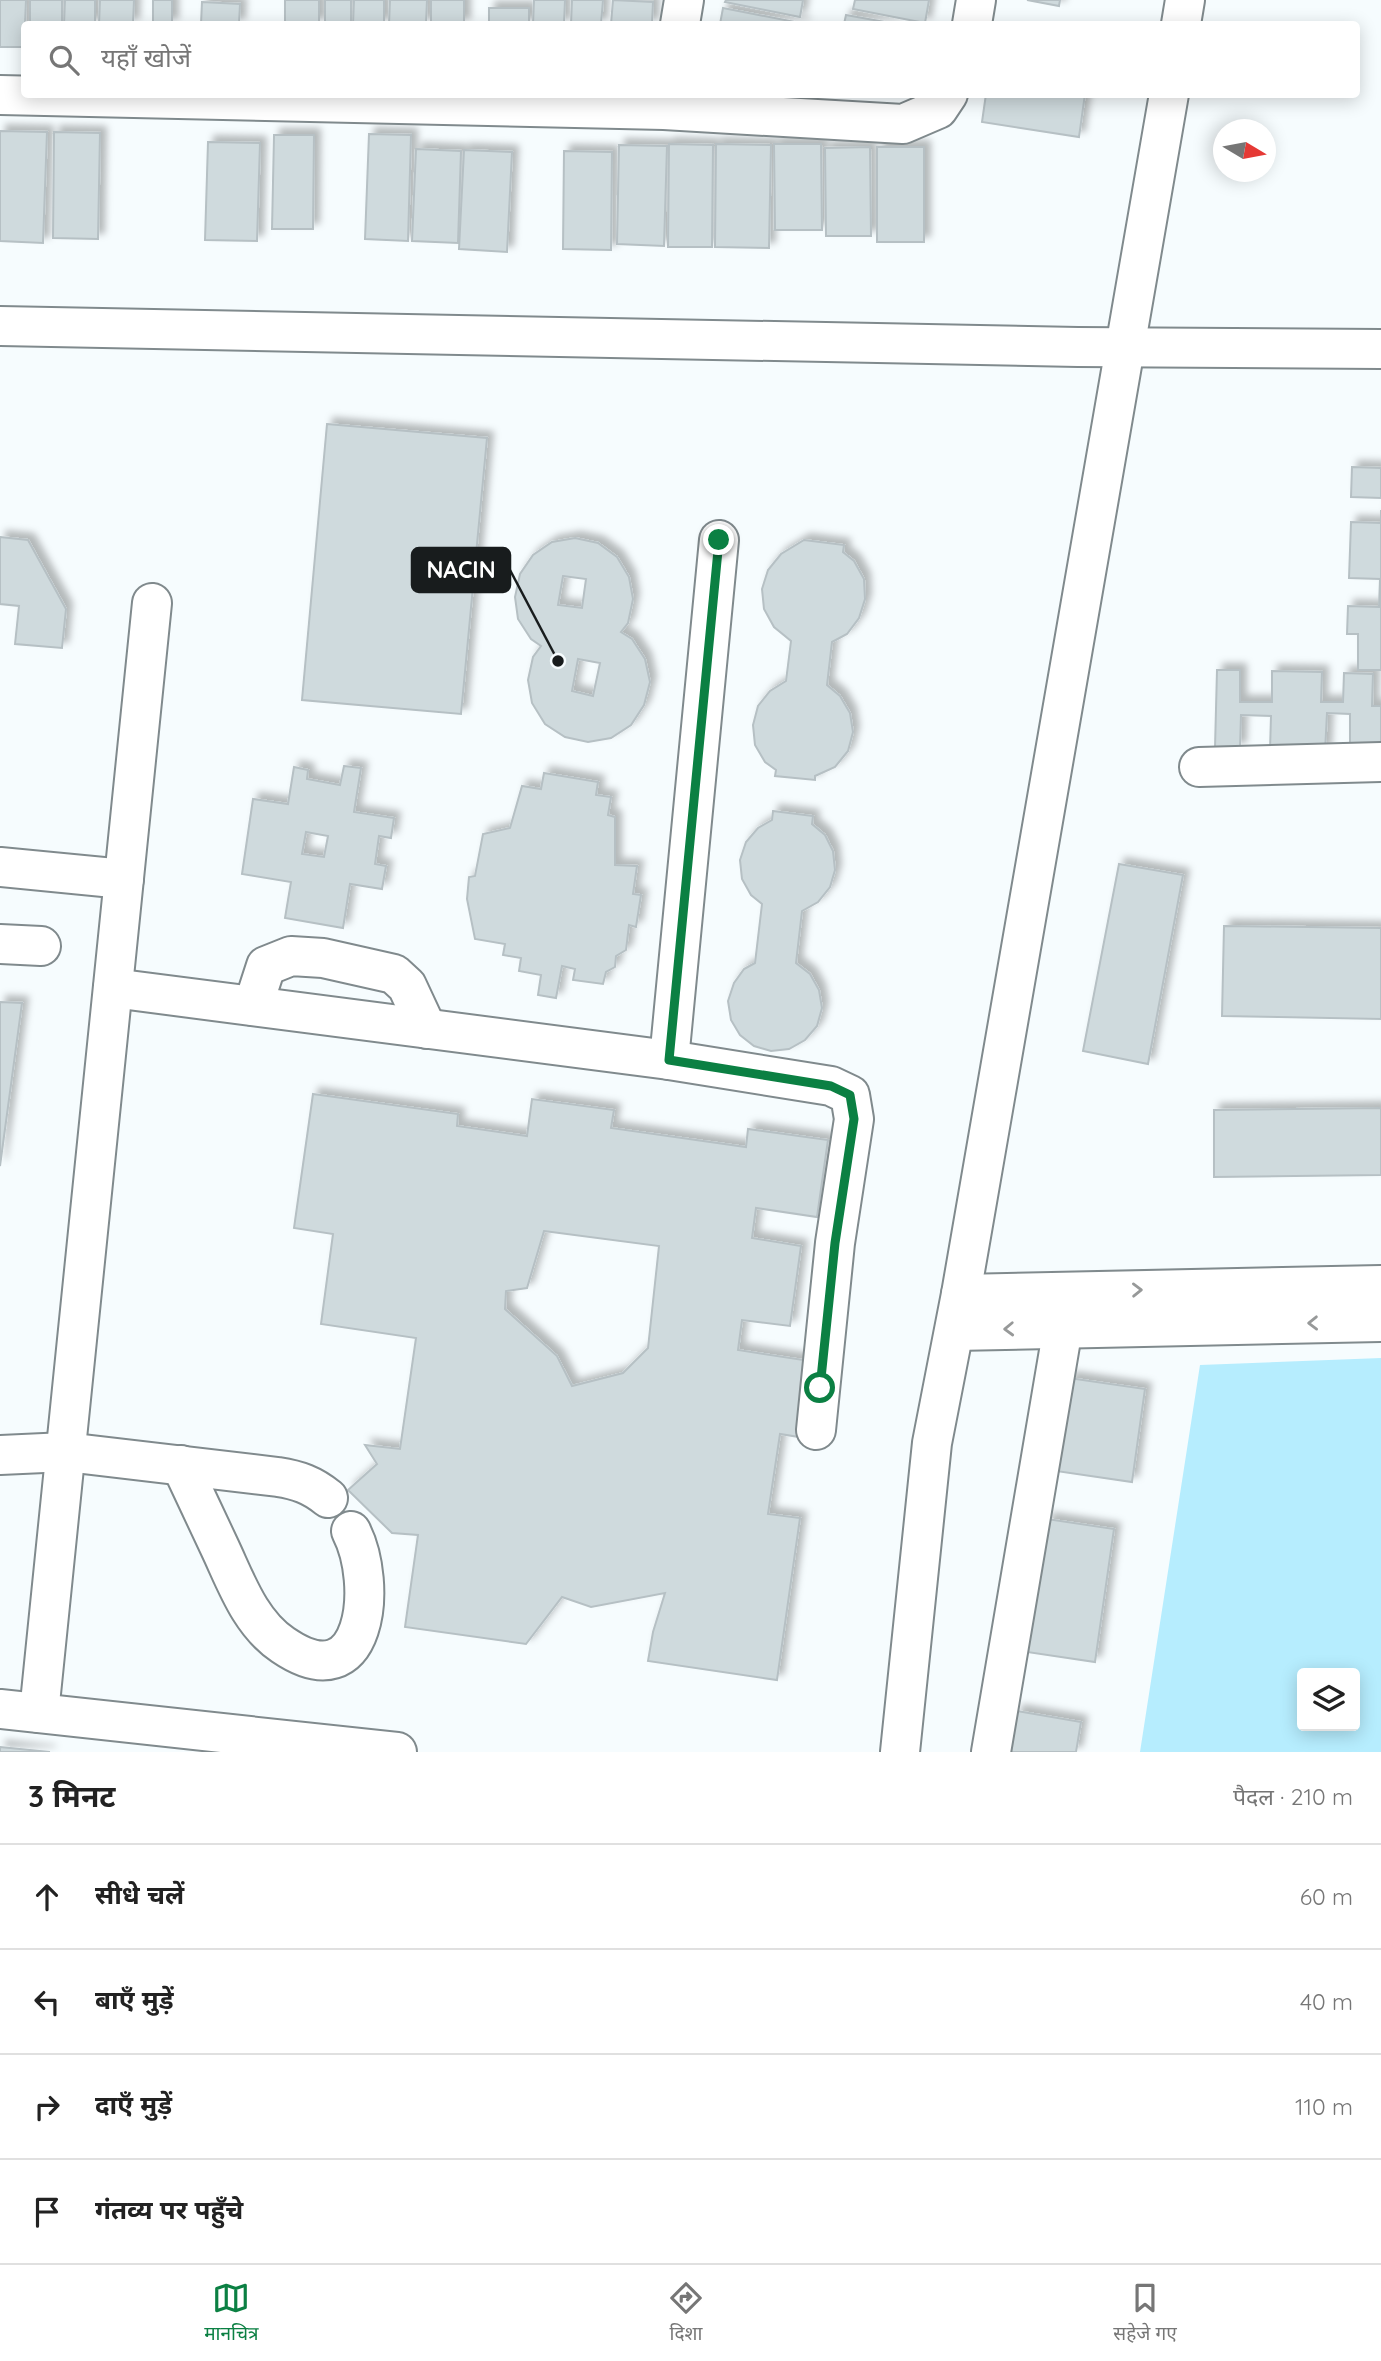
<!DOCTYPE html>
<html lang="hi">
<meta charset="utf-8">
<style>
:root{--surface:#fff;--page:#f6f6f6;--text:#222;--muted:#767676;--line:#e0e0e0;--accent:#0b8043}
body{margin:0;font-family:Quicksand,"Noto Sans Devanagari",sans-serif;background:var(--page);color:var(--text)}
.controls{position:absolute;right:21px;bottom:21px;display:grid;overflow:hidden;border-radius:7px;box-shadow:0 4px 18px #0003}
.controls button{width:63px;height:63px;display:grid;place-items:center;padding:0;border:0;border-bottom:2px solid var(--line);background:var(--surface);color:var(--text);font:35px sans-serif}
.compass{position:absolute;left:1213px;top:119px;width:63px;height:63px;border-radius:50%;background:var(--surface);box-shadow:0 4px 18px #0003;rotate:100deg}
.stop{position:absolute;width:21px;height:21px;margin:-16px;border:5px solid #0b8043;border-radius:50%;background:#fff}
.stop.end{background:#0b8043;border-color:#fff;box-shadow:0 2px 7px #0008}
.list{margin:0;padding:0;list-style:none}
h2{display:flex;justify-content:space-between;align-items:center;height:91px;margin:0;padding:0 28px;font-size:30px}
h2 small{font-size:23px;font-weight:400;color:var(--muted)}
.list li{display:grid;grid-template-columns:46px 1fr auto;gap:21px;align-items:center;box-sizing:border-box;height:105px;padding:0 28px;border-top:2px solid var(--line)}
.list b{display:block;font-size:26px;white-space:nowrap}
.list em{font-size:23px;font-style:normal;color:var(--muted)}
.icon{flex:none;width:38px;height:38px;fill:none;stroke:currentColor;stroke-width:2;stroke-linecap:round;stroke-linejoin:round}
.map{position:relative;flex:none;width:1381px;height:1752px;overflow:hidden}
.search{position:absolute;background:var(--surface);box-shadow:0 4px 18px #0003;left:21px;right:21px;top:21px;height:77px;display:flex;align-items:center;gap:18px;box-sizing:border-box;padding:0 24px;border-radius:7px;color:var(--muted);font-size:26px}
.sheet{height:511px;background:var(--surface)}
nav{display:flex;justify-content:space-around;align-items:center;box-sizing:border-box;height:98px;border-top:2px solid var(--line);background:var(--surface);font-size:19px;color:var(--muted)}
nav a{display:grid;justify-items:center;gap:4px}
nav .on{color:var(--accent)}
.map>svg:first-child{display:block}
</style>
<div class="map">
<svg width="1381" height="1752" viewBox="0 0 1381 1752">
<defs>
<filter id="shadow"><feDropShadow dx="6" dy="-6" stdDeviation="3.5" flood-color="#0004"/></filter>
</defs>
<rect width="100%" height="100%" fill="#f6fcfe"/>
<path fill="#b6edfe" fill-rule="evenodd" d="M 1381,1358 L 1381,1752 L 1140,1752 L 1200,1365 ZM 1302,1673 L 1355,1673 L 1355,1726 L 1302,1726 Z"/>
<g fill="#cfdadd" stroke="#b6c0c4" stroke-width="2" fill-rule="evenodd" filter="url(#shadow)">
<polygon points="0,0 26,0 24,47 0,47"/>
<rect x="30" y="0" width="32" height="24"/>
<polygon points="65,0 95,0 95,24 64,24"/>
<polygon points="100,0 134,0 133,24 99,24"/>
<rect x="153" y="0" width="19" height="24"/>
<rect x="285" y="0" width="34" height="24"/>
<rect x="325" y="0" width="26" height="24"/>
<polygon points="354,0 384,0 384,24 353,24"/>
<polygon points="390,0 427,0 426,24 389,24"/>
<rect x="431" y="0" width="33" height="24"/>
<polygon points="534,0 565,0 564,24 533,24"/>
<polygon points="572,0 603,0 601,24 571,24"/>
<polygon points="613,0 653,2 652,24 611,24"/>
<polygon points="726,0 803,0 800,17 725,2"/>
<polygon points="855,0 929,0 925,23 853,9"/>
<polygon points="1027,0 1060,0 1059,6"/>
<polygon points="202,2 240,4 239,24 201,24"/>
<rect x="489" y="8" width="40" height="16"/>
<polygon points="723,8 805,24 720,24"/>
<polygon points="846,15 896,24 844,24"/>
<polygon points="986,94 1085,94 1079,137 982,122"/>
<polygon points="0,131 47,132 43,243 0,241"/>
<polygon points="54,132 100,133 98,239 53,238"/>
<polygon points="369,134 411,135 408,241 365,239"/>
<polygon points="274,135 314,135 313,229 272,229"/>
<polygon points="208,142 260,143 257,241 205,240"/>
<polygon points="669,144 713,145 712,247 668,247"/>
<polygon points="716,144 771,145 769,248 715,247"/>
<polygon points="774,144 821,144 822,230 775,230"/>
<polygon points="619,145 667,146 664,246 617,244"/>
<polygon points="870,147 871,236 826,236 825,148"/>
<rect x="877" y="147" width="47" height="95"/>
<polygon points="416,149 461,151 458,243 412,241"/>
<polygon points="464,150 512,152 507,252 459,249"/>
<polygon points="564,151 612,152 611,250 563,249"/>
<polygon points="327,424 487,438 461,714 302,700"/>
<polygon points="1352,467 1381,468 1381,498 1351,497"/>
<polygon points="1381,510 1381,670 1358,670 1358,634 1347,634 1348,606 1379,607 1380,579 1349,578 1351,522 1381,523"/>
<polygon points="0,537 28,540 66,609 62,648 15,644 19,606 0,604"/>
<path d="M 575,538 L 598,543 L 617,557 L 629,577 L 633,599 L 628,623 L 621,632 L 632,639 L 645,659 L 650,682 L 644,705 L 631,725 L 611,738 L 588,742 L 565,737 L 545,724 L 532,703 L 528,680 L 533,657 L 541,646 L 531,639 L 518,619 L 515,597 L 520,574 L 533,555 L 552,542 ZM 563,576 L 586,579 L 582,608 L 558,605 ZM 578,659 L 600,663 L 593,696 L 572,691 Z"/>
<polygon points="804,540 844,545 843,552 854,561 864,579 865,599 859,618 847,634 832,642 827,685 840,696 850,713 853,732 848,751 835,767 815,776 815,780 775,776 776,770 765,762 755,745 753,725 758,706 770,691 786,681 791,641 774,627 764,609 762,589 768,570 781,554"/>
<polygon points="1217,670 1240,670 1240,702 1272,702 1272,671 1322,672 1321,702 1343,702 1344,673 1373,674 1372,706 1381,706 1381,748 1350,747 1350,714 1327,713 1325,752 1270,750 1271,716 1241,715 1240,748 1215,748"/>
<path d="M 344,766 L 361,768 L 354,812 L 394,818 L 391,838 L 379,836 L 375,864 L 386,866 L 382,889 L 350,884 L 343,928 L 285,918 L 291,882 L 242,874 L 253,799 L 288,804 L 294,767 L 308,770 L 307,779 L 340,785 ZM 306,832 L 328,836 L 324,857 L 302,854 Z"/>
<polygon points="544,773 598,782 596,795 611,797 608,815 615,817 615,865 637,866 633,894 641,895 636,927 629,925 626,950 616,956 615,967 606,972 603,984 573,980 575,969 562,966 556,998 538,995 541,975 519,971 521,958 503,955 505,944 475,939 467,899 469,877 475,876 483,834 510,828 522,786 541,789"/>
<polygon points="773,811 813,816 812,824 825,835 833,851 835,870 830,887 818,902 802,911 796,963 810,974 819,990 822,1008 817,1026 805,1040 789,1049 771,1051 754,1046 740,1035 731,1020 728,1001 734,983 744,969 755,963 762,904 751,895 742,879 740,860 746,842 758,828 772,820"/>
<polygon points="1119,864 1183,875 1148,1064 1083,1051"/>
<polygon points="1224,926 1381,928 1381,1019 1222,1016"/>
<polygon points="0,1002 22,1003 0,1166"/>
<path d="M 313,1094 L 458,1114 L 457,1126 L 527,1136 L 532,1099 L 614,1110 L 611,1128 L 746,1147 L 748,1129 L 828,1140 L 817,1217 L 756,1208 L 752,1238 L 801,1246 L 790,1326 L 742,1320 L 738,1350 L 810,1361 L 799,1437 L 780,1434 L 768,1514 L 800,1518 L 777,1680 L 648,1661 L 653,1632 L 665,1593 L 591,1607 L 562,1597 L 526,1644 L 405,1627 L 418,1535 L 392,1533 L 348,1490 L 377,1464 L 365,1445 L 400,1449 L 416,1338 L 321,1324 L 333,1234 L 294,1228 ZM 544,1231 L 659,1246 L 648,1348 L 623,1373 L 572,1386 L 557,1356 L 505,1309 L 506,1291 L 527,1288 Z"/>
<polygon points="1381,1108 1381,1175 1214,1177 1214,1110"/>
<polygon points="1069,1378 1145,1389 1132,1482 1056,1471"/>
<polygon points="1047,1519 1114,1529 1095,1662 1027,1652"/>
<polygon points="1017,1711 1081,1722 1076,1752 1009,1752"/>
<polygon points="0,1747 50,1752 0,1752"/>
</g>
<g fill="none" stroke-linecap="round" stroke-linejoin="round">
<g stroke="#808a8d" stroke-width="42">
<g id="minor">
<polyline points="680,24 684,0"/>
<polyline points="972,24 976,0"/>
<polyline points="1181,24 1185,0"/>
<polyline points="0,95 664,110 903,124 938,109 948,94"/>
<polyline points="0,326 1078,347 1381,349"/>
<polyline points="1199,767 1381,762"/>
<polyline points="0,867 124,879"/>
<polyline points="0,944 41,946"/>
<polyline points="113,988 669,1060 831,1086 850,1095 854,1119 835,1243 816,1430"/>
<polyline points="253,1006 266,966 291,956 323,958 394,974 407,986 427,1029"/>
<polyline points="669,1060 719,540"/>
<polyline points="961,1294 1381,1285"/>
<polyline points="955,1331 1381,1322"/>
<path d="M 0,1455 L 66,1452 L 278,1477 C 298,1480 312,1485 328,1498"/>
<path d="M 181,1465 C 194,1493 207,1520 220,1548 C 236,1582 250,1623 283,1645 C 368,1703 378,1583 351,1531"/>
<polyline points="0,1709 397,1752"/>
<polyline points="39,1713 152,603"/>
<polyline points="900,1752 932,1443 961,1294 1169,94"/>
<polyline points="991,1752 1069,1292"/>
</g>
</g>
<use href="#minor" stroke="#fff" stroke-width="38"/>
</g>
<defs><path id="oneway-chevron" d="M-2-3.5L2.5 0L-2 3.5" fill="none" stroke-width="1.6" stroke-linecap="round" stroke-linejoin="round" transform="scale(1.75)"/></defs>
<g stroke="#979999">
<use href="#oneway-chevron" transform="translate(1137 1290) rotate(-1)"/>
<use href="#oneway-chevron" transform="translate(1313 1323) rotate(179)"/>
<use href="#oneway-chevron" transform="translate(1009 1329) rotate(178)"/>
</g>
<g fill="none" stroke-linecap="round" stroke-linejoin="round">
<polyline stroke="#0b8043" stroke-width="9" points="719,540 669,1060 831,1086 850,1095 854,1119 835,1243 820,1388"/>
</g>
<path fill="none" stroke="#181c1d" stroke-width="2.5" d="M558 661L510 570"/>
<circle fill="#181c1d" stroke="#f6fcfe" stroke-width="2.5" cx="558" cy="661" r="7"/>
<rect fill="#181c1d" stroke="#181c1d" stroke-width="2.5" x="412" y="548" width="98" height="44" rx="7"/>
<g font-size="23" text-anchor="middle" font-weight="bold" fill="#fff">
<text x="461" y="578">NACIN</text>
</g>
</svg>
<div class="controls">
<button><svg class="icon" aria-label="layers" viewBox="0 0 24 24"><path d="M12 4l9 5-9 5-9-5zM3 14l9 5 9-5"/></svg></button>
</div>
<svg class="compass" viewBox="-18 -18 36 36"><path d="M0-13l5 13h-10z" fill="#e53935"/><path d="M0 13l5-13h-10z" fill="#767676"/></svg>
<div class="stop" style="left:820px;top:1388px"></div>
<div class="stop end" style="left:719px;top:540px"></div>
<div class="search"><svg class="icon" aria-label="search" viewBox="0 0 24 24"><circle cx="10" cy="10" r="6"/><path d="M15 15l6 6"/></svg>यहाँ खोजें</div>
</div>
<section class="sheet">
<h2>3 मिनट<small>पैदल · 210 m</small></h2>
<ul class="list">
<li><svg class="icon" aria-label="ahead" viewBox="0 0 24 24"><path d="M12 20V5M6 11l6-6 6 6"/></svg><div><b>सीधे चलें</b></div><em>60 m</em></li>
<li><svg class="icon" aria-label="left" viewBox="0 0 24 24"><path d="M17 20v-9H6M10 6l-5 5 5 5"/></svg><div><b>बाएँ मुड़ें</b></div><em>40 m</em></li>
<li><svg class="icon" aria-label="right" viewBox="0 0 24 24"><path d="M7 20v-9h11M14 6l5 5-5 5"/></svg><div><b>दाएँ मुड़ें</b></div><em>110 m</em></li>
<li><svg class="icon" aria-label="arrive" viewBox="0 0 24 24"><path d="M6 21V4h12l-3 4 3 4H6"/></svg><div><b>गंतव्य पर पहुँचे</b></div></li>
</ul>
</section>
<nav>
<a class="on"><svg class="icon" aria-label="map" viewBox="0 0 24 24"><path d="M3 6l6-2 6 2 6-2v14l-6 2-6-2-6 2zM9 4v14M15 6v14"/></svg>मानचित्र</a>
<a><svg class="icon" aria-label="directions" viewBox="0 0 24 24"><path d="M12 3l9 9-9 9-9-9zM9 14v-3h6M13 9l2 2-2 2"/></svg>दिशा</a>
<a><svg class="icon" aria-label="saved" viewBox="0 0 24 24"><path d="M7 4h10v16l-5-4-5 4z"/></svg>सहेजे गए</a>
</nav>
